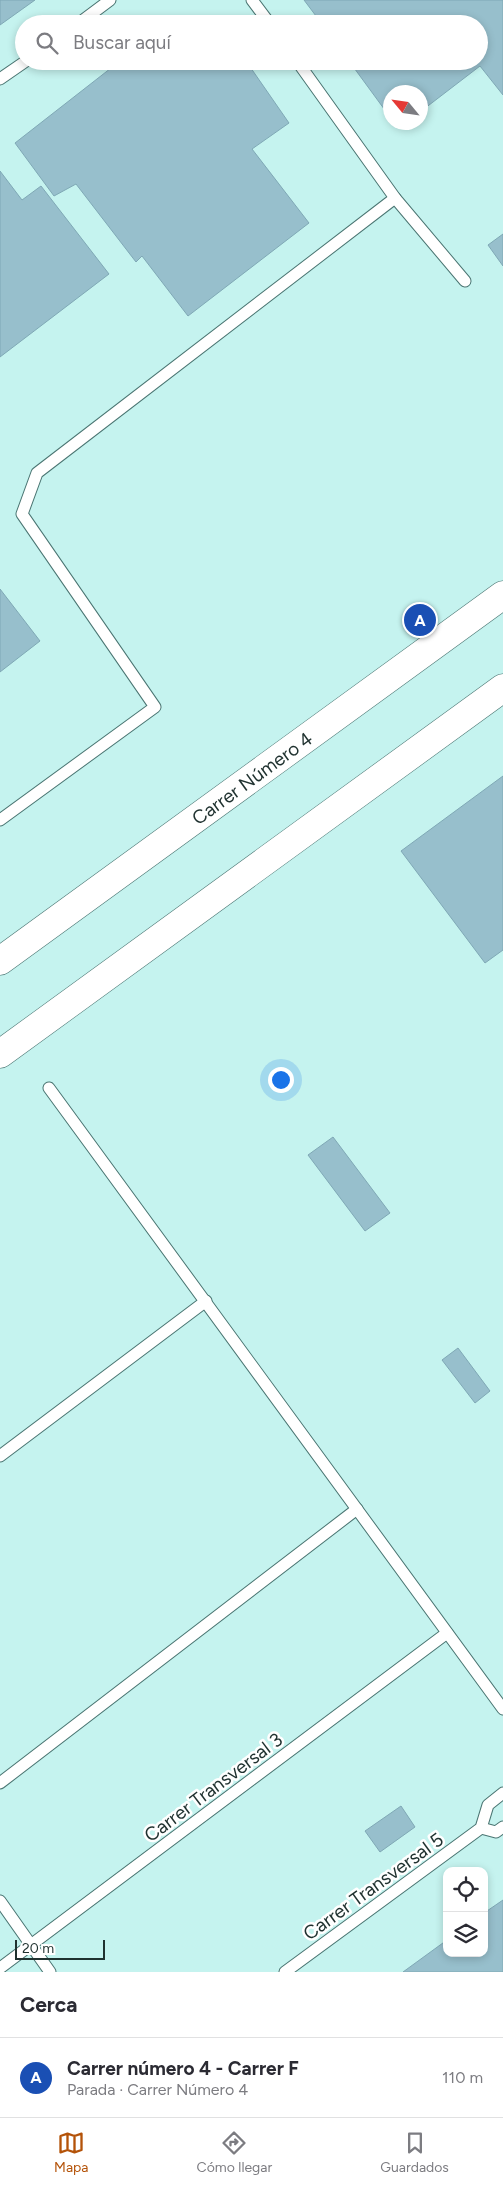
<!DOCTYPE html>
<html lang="es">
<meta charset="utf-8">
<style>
:root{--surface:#fff;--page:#f2f2f3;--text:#2b2b33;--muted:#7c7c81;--line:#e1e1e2;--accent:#b45309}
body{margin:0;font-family:Figtree,sans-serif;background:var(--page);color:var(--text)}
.controls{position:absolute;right:15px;bottom:15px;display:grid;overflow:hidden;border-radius:10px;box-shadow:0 2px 8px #0003}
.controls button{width:45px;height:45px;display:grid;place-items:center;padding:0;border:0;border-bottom:1px solid var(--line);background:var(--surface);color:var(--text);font:25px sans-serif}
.compass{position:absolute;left:383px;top:85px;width:45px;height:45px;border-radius:50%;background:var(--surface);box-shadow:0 2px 8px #0003;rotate:299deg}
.scale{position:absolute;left:15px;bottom:12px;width:90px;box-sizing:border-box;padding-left:5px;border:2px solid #1f312f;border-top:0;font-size:14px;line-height:18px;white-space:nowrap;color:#1f312f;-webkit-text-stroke:4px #fff;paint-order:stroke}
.you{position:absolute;left:280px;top:1079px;width:18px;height:18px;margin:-12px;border:4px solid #fff;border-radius:50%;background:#1a73e8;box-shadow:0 0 0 8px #1a73e833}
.badge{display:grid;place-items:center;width:32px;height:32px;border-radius:50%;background:var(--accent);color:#fff;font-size:16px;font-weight:700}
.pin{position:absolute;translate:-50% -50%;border:2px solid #fff;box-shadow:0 1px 5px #0006}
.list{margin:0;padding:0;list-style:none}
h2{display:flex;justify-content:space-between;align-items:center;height:65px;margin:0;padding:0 20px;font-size:21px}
h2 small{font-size:16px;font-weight:400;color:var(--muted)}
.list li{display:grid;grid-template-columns:32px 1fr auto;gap:15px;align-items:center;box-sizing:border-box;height:80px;padding:0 20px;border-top:1px solid var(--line)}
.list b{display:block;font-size:19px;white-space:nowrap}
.list p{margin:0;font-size:16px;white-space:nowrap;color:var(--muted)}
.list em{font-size:16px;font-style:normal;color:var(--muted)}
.icon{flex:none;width:28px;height:28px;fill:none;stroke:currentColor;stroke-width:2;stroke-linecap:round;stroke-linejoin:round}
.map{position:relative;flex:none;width:503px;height:1972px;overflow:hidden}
.search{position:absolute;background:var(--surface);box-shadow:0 2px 8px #0003;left:15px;right:15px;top:15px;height:55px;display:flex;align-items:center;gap:12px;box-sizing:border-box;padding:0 18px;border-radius:28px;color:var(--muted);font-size:19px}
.sheet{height:145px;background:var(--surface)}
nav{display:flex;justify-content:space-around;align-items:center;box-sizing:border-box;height:70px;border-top:1px solid var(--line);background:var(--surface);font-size:14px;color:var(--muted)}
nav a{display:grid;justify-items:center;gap:2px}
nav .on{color:var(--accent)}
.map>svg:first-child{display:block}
</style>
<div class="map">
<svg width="503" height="1972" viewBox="0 0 503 1972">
<rect width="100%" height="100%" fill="#c5f3ef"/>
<g fill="#97bfcc" stroke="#7fa8b5">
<polygon points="0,0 35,0 0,25"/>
<polygon points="304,0 503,0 503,95 480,66 420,112 420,92 390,92 390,117 349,61 479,61 479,24 322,24"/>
<polygon points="120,61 246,61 289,123 252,149 309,223 188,316 142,256 136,262 76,184 54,196 15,143"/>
<polygon points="0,171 22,200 41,186 109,274 0,357"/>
<polygon points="503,234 503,266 488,245"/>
<polygon points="0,589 40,641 0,672"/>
<polygon points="503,776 503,950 485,963 401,851"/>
<polygon points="333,1137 390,1213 365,1231 308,1155"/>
<polygon points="458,1348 490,1391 475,1403 442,1360"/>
<polygon points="401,1806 415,1827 380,1852 365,1831"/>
<polygon points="503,1900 503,1972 403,1972 447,1940 447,1953 484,1953 484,1913"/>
</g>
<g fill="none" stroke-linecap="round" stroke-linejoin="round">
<g stroke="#4a7572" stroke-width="13">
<g id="service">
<polyline points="252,0 270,24"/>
<polyline points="78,24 110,0"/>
<polyline points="297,61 395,198 465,281"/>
<polyline points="0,79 26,61"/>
<polyline points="0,820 155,707 22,514 37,473 395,198"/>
<polyline points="49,1088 503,1709"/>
<polyline points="0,1456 206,1301"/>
<polyline points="0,1783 357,1509"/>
<polyline points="481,1828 496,1832 503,1827"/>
<polyline points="0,1901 50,1972"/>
<polyline points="0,1968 447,1633"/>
<polyline points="285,1972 481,1828 488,1805 503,1793"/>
</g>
</g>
<g stroke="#4a7572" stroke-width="29">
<g id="tertiary">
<polyline points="0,961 503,595"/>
<polyline points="0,1054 503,688"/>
</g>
</g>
<use href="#service" stroke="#fff" stroke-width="11"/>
<use href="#tertiary" stroke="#fff" stroke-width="28"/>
</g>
<g text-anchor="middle" stroke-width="5" stroke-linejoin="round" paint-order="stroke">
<g font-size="19" fill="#1f312f" stroke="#fff">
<text transform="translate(252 778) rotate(-36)" y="7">Carrer Número 4</text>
<text transform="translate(213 1787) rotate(-37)" y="7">Carrer Transversal 3</text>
<text transform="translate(373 1886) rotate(-36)" y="7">Carrer Transversal 5</text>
</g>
</g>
</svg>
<div class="controls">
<button><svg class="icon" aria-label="locate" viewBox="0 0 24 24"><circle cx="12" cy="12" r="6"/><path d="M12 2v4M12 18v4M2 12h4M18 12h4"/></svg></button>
<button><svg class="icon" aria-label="layers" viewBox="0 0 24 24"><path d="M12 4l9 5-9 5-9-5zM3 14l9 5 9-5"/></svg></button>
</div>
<svg class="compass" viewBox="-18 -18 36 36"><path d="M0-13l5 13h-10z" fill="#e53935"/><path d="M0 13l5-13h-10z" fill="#7c7c81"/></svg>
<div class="scale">20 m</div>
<div class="you"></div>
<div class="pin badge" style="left:420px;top:620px;background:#1a4fb4">A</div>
<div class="search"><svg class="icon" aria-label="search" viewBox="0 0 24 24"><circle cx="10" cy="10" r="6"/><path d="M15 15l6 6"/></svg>Buscar aquí</div>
</div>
<section class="sheet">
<h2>Cerca<small></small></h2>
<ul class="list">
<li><span class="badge" style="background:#1a4fb4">A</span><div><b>Carrer número 4 - Carrer F</b><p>Parada · Carrer Número 4</p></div><em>110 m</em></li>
</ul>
</section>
<nav>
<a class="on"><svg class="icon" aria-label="map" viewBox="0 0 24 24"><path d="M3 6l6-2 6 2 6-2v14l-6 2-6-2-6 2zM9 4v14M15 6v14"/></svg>Mapa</a>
<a><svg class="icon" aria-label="directions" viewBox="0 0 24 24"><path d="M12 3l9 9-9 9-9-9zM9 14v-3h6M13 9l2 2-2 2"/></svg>Cómo llegar</a>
<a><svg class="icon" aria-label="saved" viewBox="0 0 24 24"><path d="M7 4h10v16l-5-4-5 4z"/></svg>Guardados</a>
</nav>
